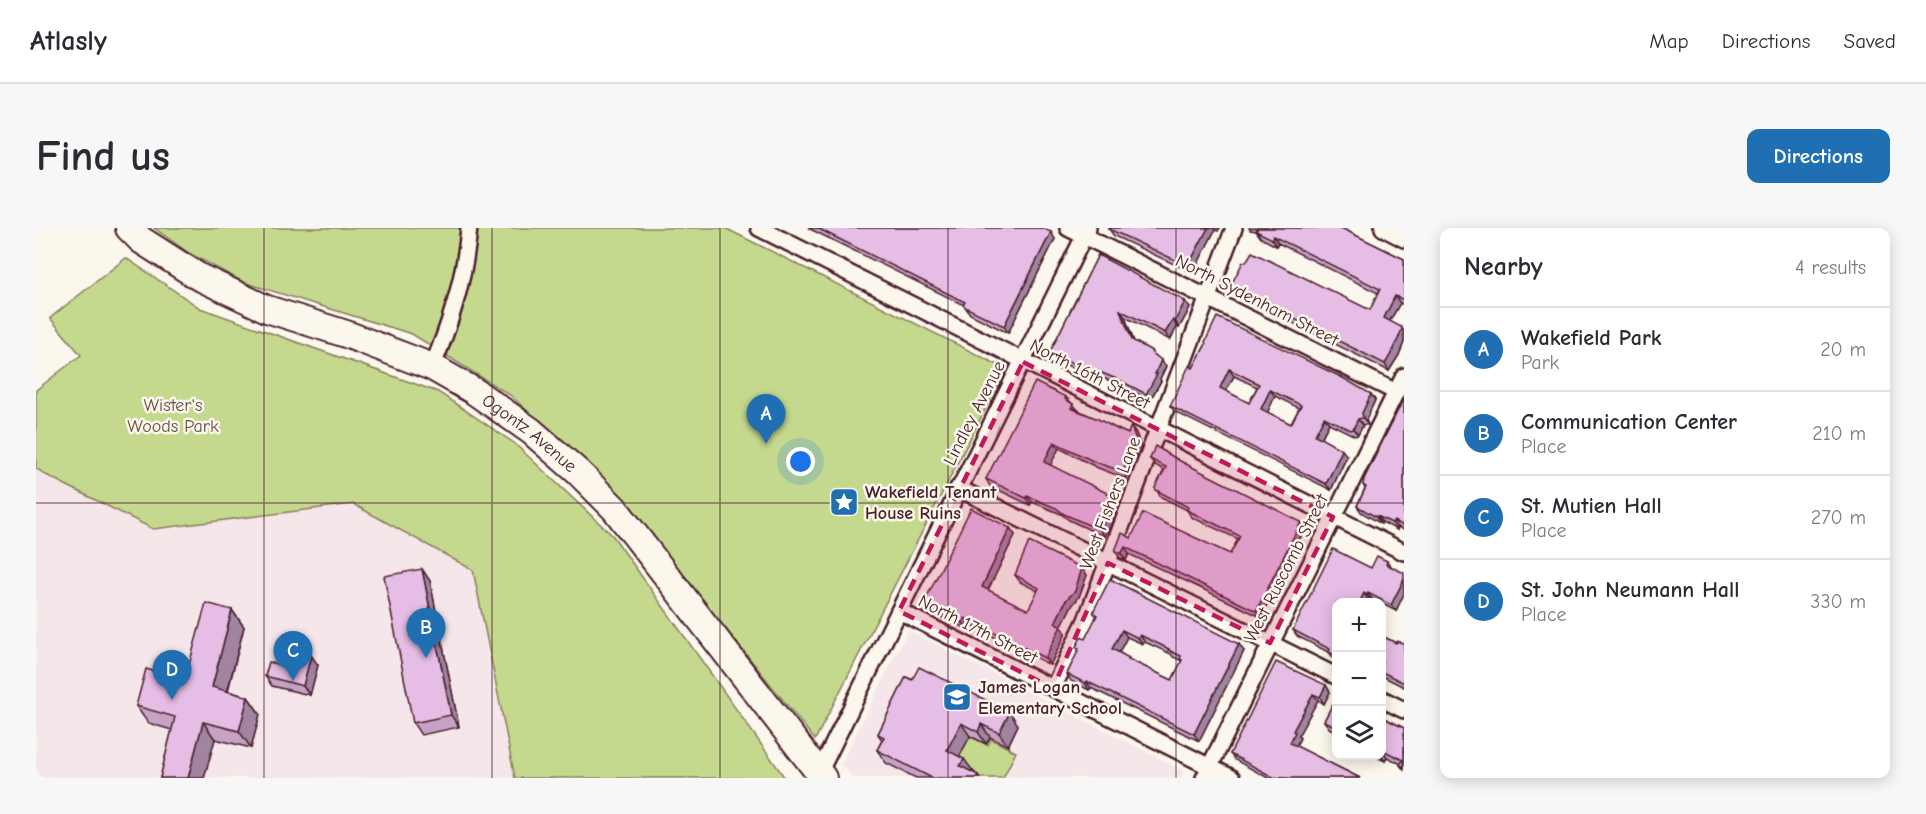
<!DOCTYPE html>
<meta charset="utf-8">
<style>
:root{--surface:#fff;--page:#f7f7f7;--text:#2b2b33;--muted:#7c7c81;--line:#e1e1e2;--accent:#1f6fb2}
body{margin:0;font-family:"Comic Neue",sans-serif;background:var(--page);color:var(--text)}
.controls{position:absolute;right:18px;bottom:18px;display:grid;overflow:hidden;border-radius:12px;box-shadow:0 3px 15px #0003}
.controls button{width:54px;height:54px;display:grid;place-items:center;padding:0;border:0;border-bottom:2px solid var(--line);background:var(--surface);color:var(--text);font:30px sans-serif}
.you{position:absolute;left:765px;top:234px;width:21px;height:21px;margin:-15px;border:4px solid #fff;border-radius:50%;background:#1a73e8;box-shadow:0 0 0 9px #1a73e833}
.badge{display:grid;place-items:center;width:39px;height:39px;border-radius:50%;background:var(--accent);color:#fff;font-size:20px;font-weight:700}
.pin{position:absolute;translate:-50% -50px;filter:drop-shadow(0 2px 3px #0008)}
.pin::after{content:'';position:absolute;top:32px;width:21px;height:18px;background:inherit;clip-path:polygon(0 0,100% 0,50% 100%)}
.list{margin:0;padding:0;list-style:none}
h2{display:flex;justify-content:space-between;align-items:center;height:78px;margin:0;padding:0 24px;font-size:26px}
h2 small{font-size:20px;font-weight:400;color:var(--muted)}
.list li{display:grid;grid-template-columns:39px 1fr auto;gap:18px;align-items:center;box-sizing:border-box;height:84px;padding:0 24px;border-top:2px solid var(--line)}
.list b{display:block;font-size:22px;white-space:nowrap}
.list p{margin:0;font-size:20px;white-space:nowrap;color:var(--muted)}
.list em{font-size:20px;font-style:normal;color:var(--muted)}
.icon{flex:none;width:33px;height:33px;fill:none;stroke:currentColor;stroke-width:2;stroke-linecap:round;stroke-linejoin:round}
.map{position:relative;flex:none;width:1368px;height:550px;overflow:hidden;border-radius:12px}
header{display:flex;align-items:center;gap:36px;box-sizing:border-box;height:84px;padding:0 30px;background:var(--surface);border-bottom:2px solid var(--line)}
header strong{font-size:28px}
nav{display:flex;gap:33px;margin-inline-start:auto;font-size:21px}
.intro{display:flex;align-items:center;justify-content:space-between;box-sizing:border-box;height:144px;padding:0 36px}
h1{margin:0;font-size:42px}
.button{padding:15px 27px;border-radius:12px;background:var(--accent);color:#fff;font-size:21px;font-weight:700}
main{display:flex;gap:36px;padding:0 36px}
aside{flex:1;background:var(--surface);border-radius:12px;box-shadow:0 3px 15px #0003}
.map>svg:first-child{display:block}
</style>
<header>
<strong>Atlasly</strong>
<nav><a>Map</a><a>Directions</a><a>Saved</a></nav>
</header>
<div class="intro"><h1>Find us</h1><a class="button">Directions</a></div>
<main>
<div class="map">
<svg width="1368" height="550" viewBox="0 0 1368 550">
<rect width="100%" height="100%" fill="#fbf7ec"/>
<filter id="ink" filterUnits="userSpaceOnUse"><feTurbulence type="fractalNoise" baseFrequency=".0167" numOctaves="2"/><feDisplacementMap in="SourceGraphic" scale="12" xChannelSelector="R" yChannelSelector="G"/><feConvolveMatrix kernelMatrix="1 2 1 2 8 2 1 2 1" color-interpolation-filters="sRGB"/></filter>
<g filter="url(#ink)">
<g fill="#f5e6ea">
<polygon points="0,240 10,247 117,301 317,276 437,342 479,550 0,550"/>
<polygon points="872,402 1148,543 1145,550 817,550 805,536"/>
</g>
<g fill="#c5d98e" stroke="#887c5c" stroke-width="1.5">
<polygon points="118,0 689,0 970,141 779,512 581,265 474,167 376,106 207,54 153,25"/>
<polygon points="90,30 164,80 402,164 478,215 577,308 749,550 479,550 437,342 317,276 117,301 10,247 0,240 0,162 45,127 14,90"/>
<polygon points="933,508 952,517 955,511 980,524 967,550 937,550 939,544 920,534"/>
</g>
<g fill="none" stroke-linecap="round" stroke-linejoin="round">
<g stroke="#4a1f2b" stroke-width="20">
<g id="minor">
<polyline points="723,0 1368,324"/>
<polyline points="1032,0 1360,164"/>
<polyline points="1347,0 1368,11"/>
<path d="M 396,139 C 415,95 429,48 433,0"/>
<polyline points="922,260 1300,448"/>
<polyline points="863,383 1196,550"/>
<polyline points="1017,460 1050,392 1198,0"/>
<polyline points="1346,471 1368,482"/>
<polyline points="781,549 1052,0"/>
<polyline points="1168,550 1368,148"/>
</g>
</g>
<g stroke="#4a1f2b" stroke-width="30">
<g id="primary">
<path id="s1" d="M 93,0 L 105,12 L 163,49 L 231,81 L 310,106 L 396,139 L 438,163 L 495,203 L 542,244 L 579,281 L 787,550"/>
</g>
</g>
<use href="#minor" stroke="#fbf7ec" stroke-width="15"/>
<use href="#primary" stroke="#fbf7ec" stroke-width="26"/>
</g>
<g fill="#c6a3c5" stroke="#4a1f2b" stroke-width="1.5" fill-rule="evenodd">
<polygon points="772,0 1006,0 1019,11 972,105 934,86 928,77"/>
<polygon points="1074,0 1184,0 1182,3 1179,2 1157,45 1078,8 1073,1"/>
<polygon points="1213,0 1305,0 1368,31 1368,77 1364,75 1354,93 1368,103 1368,114 1363,127 1353,143 1199,66 1194,59 1334,82 1342,65 1242,15 1240,18 1225,10 1220,3 1214,2"/>
<polygon points="1062,27 1154,80 1143,100 1141,99 1134,112 1089,89 1098,114 1119,127 1130,138 1124,151 1125,153 1114,172 1087,158 1059,147 1057,150 1018,131 1014,124"/>
<path d="M 1170,116 L 1335,166 L 1339,172 L 1330,192 L 1332,197 L 1327,197 L 1322,207 L 1319,208 L 1293,195 L 1285,211 L 1306,222 L 1311,228 L 1295,262 L 1139,184 L 1134,178 L 1157,140 ZM 1198,148 L 1221,159 L 1213,175 L 1190,163 ZM 1239,168 L 1263,180 L 1255,196 L 1231,184 Z"/>
<polygon points="1030,169 1042,182 1081,201 1092,206 1095,198 1100,205 1105,219 1101,229 1099,228 1091,251 1062,240 1023,220 1014,237 1081,274 1079,288 1069,309 1033,292 1025,286 996,274 994,277 954,258 950,251"/>
<polygon points="1368,170 1368,302 1362,299 1361,302 1346,294 1345,296 1325,284 1321,278 1329,260 1327,257"/>
<polygon points="1114,231 1146,234 1269,300 1225,389 1093,326 1090,332 1084,330 1079,323 1095,310 1194,326 1202,311 1155,289 1151,282 1125,269 1119,260 1128,242 1119,237"/>
<polygon points="974,300 979,307 952,362 992,382 1002,363 984,354 979,347 1046,340 1051,347 1043,369 1035,379 1025,399 1029,404 1029,407 1014,437 934,397 932,401 891,383 887,377"/>
<polygon points="1351,333 1356,339 1360,383 1346,376 1346,375 1342,375 1336,371 1335,373 1332,372 1331,375 1300,375 1300,432 1297,431 1294,425 1261,408 1257,402 1335,340"/>
<polygon points="386,341 394,353 423,499 385,507 377,495"/>
<polygon points="196,382 208,399 192,463 212,469 224,486 215,520 179,511 168,550 124,550 136,502 112,495 100,478 131,447 151,444"/>
<path d="M 1058,385 L 1208,423 L 1163,513 L 1055,460 L 1053,462 L 1035,453 L 1031,446 L 1043,422 L 1040,419 L 1049,411 L 1061,389 ZM 1091,409 L 1107,416 L 1109,414 L 1135,426 L 1137,429 L 1146,433 L 1136,452 L 1094,432 L 1083,424 Z"/>
<polygon points="1346,408 1360,415 1368,416 1368,459 1346,448"/>
<polygon points="282,437 274,467 236,458 229,448 253,439"/>
<polygon points="870,449 982,497 972,518 954,509 950,516 934,508 923,529 937,543 936,544 942,547 944,550 880,550 850,535 841,522 846,512 842,506"/>
<polygon points="1290,457 1294,464 1288,476 1282,472 1262,508 1264,510 1260,518 1324,550 1232,550 1199,532 1194,526"/>
<polygon points="1300,470 1300,504 1293,500 1288,493"/>
<polygon points="1346,489 1368,500 1368,542 1364,537 1365,536 1351,529 1349,533 1338,528 1346,528"/>
</g>
<g fill="#a184a0" stroke="#4a1f2b" stroke-width="1.5">
<polygon points="1172,0 1178,0 1179,2 1157,45 1152,38"/>
<polygon points="1015,4 1019,11 972,105 968,98"/>
<polygon points="1237,8 1242,15 1240,18 1236,11"/>
<polygon points="1359,68 1364,75 1352,96 1348,90"/>
<polygon points="1149,73 1154,80 1143,100 1139,93"/>
<polygon points="1084,82 1089,89 1100,119 1096,112"/>
<polygon points="1137,92 1141,99 1134,112 1129,105"/>
<polygon points="1365,99 1368,103 1368,114 1363,127 1353,143 1349,136"/>
<polygon points="1125,132 1130,138 1124,151 1125,153 1114,172 1110,166"/>
<polygon points="1054,140 1059,147 1057,150 1053,143"/>
<polygon points="1193,141 1198,148 1188,167 1184,160"/>
<polygon points="1234,162 1239,168 1230,188 1225,181"/>
<polygon points="1335,166 1339,172 1330,192 1332,197 1327,190 1326,185"/>
<polygon points="1037,176 1042,182 1035,180"/>
<polygon points="1288,189 1293,195 1283,214 1279,207"/>
<polygon points="1322,191 1327,197 1322,207 1317,201"/>
<polygon points="1095,198 1100,205 1105,219 1101,229 1097,222"/>
<polygon points="1018,214 1023,220 1013,240 1008,234"/>
<polygon points="1095,221 1099,228 1091,251 1087,244"/>
<polygon points="1306,222 1311,228 1295,262 1290,256"/>
<polygon points="991,268 996,274 994,277 990,270"/>
<polygon points="1077,268 1081,274 1079,288 1069,309 1064,302"/>
<polygon points="1341,288 1346,294 1345,296 1340,289"/>
<polygon points="1358,293 1362,299 1361,302 1356,295"/>
<polygon points="1265,294 1269,300 1225,389 1220,383"/>
<polygon points="974,300 979,307 950,366 946,359"/>
<polygon points="1089,319 1093,326 1090,332 1085,326"/>
<polygon points="1046,340 1051,347 1043,369 1035,379 1025,399 1029,404 1029,407 1014,437 1009,430 1019,395"/>
<polygon points="386,341 394,353 423,499 415,487"/>
<polygon points="1368,351 1368,366 1360,383 1355,377"/>
<polygon points="1328,365 1332,372 1331,375 1323,375"/>
<polygon points="1332,365 1336,371 1335,373 1331,367"/>
<polygon points="196,382 208,399 188,476 176,459"/>
<polygon points="929,390 934,397 932,401 927,395"/>
<polygon points="1086,402 1091,409 1081,428 1076,421"/>
<polygon points="1104,407 1109,414 1107,416 1102,410"/>
<polygon points="1203,416 1208,423 1163,513 1158,506"/>
<polygon points="275,427 282,437 274,467 267,458"/>
<polygon points="1050,453 1055,460 1053,462 1049,455"/>
<polygon points="1290,457 1294,464 1288,476 1284,469"/>
<polygon points="1277,466 1282,472 1262,508 1264,510 1258,521 1254,515 1257,503"/>
<polygon points="212,469 224,486 215,520 203,503"/>
<polygon points="974,484 982,497 972,518 963,505"/>
<polygon points="167,494 179,511 168,550 152,550"/>
<polygon points="925,495 934,508 920,535 911,522"/>
<polygon points="945,496 954,509 950,516 942,504"/>
<polygon points="1347,522 1351,529 1349,533 1345,528"/>
<polygon points="928,531 937,543 933,550 924,538"/>
</g>
<g fill="#e6bde5" stroke="#4a1f2b" stroke-width="1.5" fill-rule="evenodd">
<polygon points="781,0 1006,0 1015,4 968,98 929,79 927,77 929,74"/>
<polygon points="1074,0 1172,0 1152,38 1073,1"/>
<polygon points="1222,0 1305,0 1368,31 1368,72 1359,68 1348,90 1365,99 1366,101 1358,121 1349,136 1194,59 1207,34 1210,34 1216,24 1334,82 1344,61 1237,8 1236,11 1220,3"/>
<polygon points="1062,27 1149,73 1139,93 1137,92 1129,105 1084,82 1096,112 1116,123 1115,124 1125,132 1119,146 1121,146 1110,166 1083,152 1054,140 1053,143 1014,124"/>
<path d="M 1181,89 L 1307,150 L 1335,166 L 1326,185 L 1327,190 L 1322,191 L 1317,201 L 1315,202 L 1288,189 L 1279,207 L 1306,222 L 1290,256 L 1134,178 L 1153,138 L 1157,140 L 1170,116 L 1169,114 ZM 1193,141 L 1223,156 L 1213,175 L 1184,160 ZM 1234,162 L 1265,177 L 1255,196 L 1225,181 Z"/>
<polygon points="999,154 1030,169 1029,171 1037,176 1035,180 1062,191 1081,201 1092,206 1095,198 1100,212 1097,222 1095,221 1087,244 1057,233 1018,214 1008,234 1077,268 1074,281 1064,302 1028,286 1020,280 991,268 990,270 950,251"/>
<polygon points="1368,170 1368,298 1358,293 1356,295 1341,288 1340,289 1321,278 1330,259 1327,257 1328,251"/>
<polygon points="1119,218 1146,234 1265,294 1220,383 1089,319 1085,326 1079,323 1086,305 1095,310 1107,285 1194,326 1204,308 1151,282 1152,279 1120,262 1119,260 1130,239 1114,231"/>
<polygon points="935,280 974,300 946,359 992,382 1003,360 979,347 993,314 1046,340 1039,363 1030,372 1019,395 1024,397 1024,400 1009,430 929,390 927,395 887,377"/>
<polygon points="1297,321 1335,340 1341,328 1351,333 1350,336 1368,345 1368,351 1355,377 1332,365 1331,367 1328,365 1323,375 1300,375 1300,428 1293,424 1294,421 1257,402"/>
<polygon points="386,341 415,487 377,495 348,348"/>
<path d="M 1074,351 L 1203,416 L 1158,506 L 1050,453 L 1049,455 L 1031,446 L 1043,421 L 1040,419 L 1045,409 L 1049,411 L 1061,387 L 1058,385 L 1058,382 ZM 1086,402 L 1102,410 L 1104,407 L 1133,421 L 1132,422 L 1145,428 L 1144,431 L 1146,432 L 1136,452 L 1092,431 L 1093,430 L 1076,421 Z"/>
<polygon points="170,375 196,382 176,459 212,469 203,503 167,494 152,550 124,550 139,489 100,478 110,441 131,447 133,440 151,444"/>
<polygon points="1346,408 1360,415 1361,413 1368,416 1368,455 1346,444"/>
<polygon points="257,423 275,427 267,458 229,448 233,434 253,439"/>
<polygon points="1240,434 1290,457 1284,469 1277,466 1257,503 1259,504 1254,515 1324,550 1247,550 1245,549 1244,550 1239,550 1194,526"/>
<polygon points="883,439 974,484 963,505 945,496 942,504 925,495 911,522 928,531 924,538 942,547 941,550 896,550 841,522 848,509 842,506 870,449 876,452"/>
<polygon points="1300,470 1300,499 1288,493"/>
<polygon points="1346,489 1368,500 1368,539 1364,537 1367,532 1347,522 1346,524"/>
</g>
</g>
<path fill="#c2185b" fill-opacity="0.2" stroke="#c2185b" stroke-width="4.5" stroke-dasharray="12 8" stroke-linejoin="round" d="M 987,134 L 1297,289 L 1234,415 L 1072,335 L 1017,460 L 863,383 Z"/>
<path fill="none" stroke="#4a1f2b" stroke-width="1.5" stroke-opacity="0.55" d="M 228,0 L 228,550M 456,0 L 456,550M 684,0 L 684,550M 912,0 L 912,550M 1140,0 L 1140,550M 0,275 L 1368,275"/>
<defs>
<g id="sight-square" transform="scale(1.5)"><rect x="-9" y="-9" width="18" height="18" rx="4" fill="#1f6fb2" stroke="#fbf7ec"/><path d="M0-6L1.8-2.2L6-1.7L2.9 1.2L3.7 5.4L0 3.3L-3.7 5.4L-2.9 1.2L-6-1.7L-1.8-2.2Z" fill="#fff"/></g>
<g id="school-square" transform="scale(1.5)"><rect x="-9" y="-9" width="18" height="18" rx="4" fill="#1f6fb2" stroke="#fbf7ec"/><path d="M0-5L7-2L0 1L-7-2ZM-4 1L0 2.5L4 1V4Q0 6-4 4Z" fill="#fff"/></g>
</defs>
<g fill-rule="evenodd">
<use href="#sight-square" x="808" y="274"/>
<use href="#school-square" x="921" y="469"/>
</g>
<g text-anchor="middle" stroke-width="5" stroke-linejoin="round" paint-order="stroke">
<g font-size="18" fill="#4a1f2b" stroke="#fbf7ec">
<text transform="translate(1221 72) rotate(27)" y="6">North Sydenham Street</text>
<text transform="translate(1054 146) rotate(27)" y="6">North 16th Street</text>
<text transform="translate(938 185) rotate(-63)" y="6">Lindley Avenue</text>
<text dy="6" stroke="none"><textPath href="#s1" startOffset="454">Ogontz Avenue</textPath></text>
<text transform="translate(1074 275) rotate(-69)" y="6">West Fishers Lane</text>
<text transform="translate(1250 340) rotate(-63)" y="6">West Ruscomb Street</text>
<text transform="translate(942 401) rotate(27)" y="6">North 17th Street</text>
</g>
<g font-size="18" fill="#694e44" stroke="#fbf7ec">
<text x="137" y="183">Wister's<tspan x="137" dy="21">Woods Park</tspan></text>
</g>
<g font-size="18" font-weight="bold" fill="#4a1f2b" stroke="#fbf7ec" text-anchor="start">
<text x="829" y="270">Wakefield Tenant<tspan x="829" dy="21">House Ruins</tspan></text>
<text x="942" y="465">James Logan<tspan x="942" dy="21">Elementary School</tspan></text>
</g>
</g>
</svg>
<div class="controls">
<button>+</button>
<button>−</button>
<button><svg class="icon" aria-label="layers" viewBox="0 0 24 24"><path d="M12 4l9 5-9 5-9-5zM3 14l9 5 9-5"/></svg></button>
</div>
<div class="you"></div>
<div class="pin badge" style="left:730px;top:216px">A</div>
<div class="pin badge" style="left:390px;top:430px">B</div>
<div class="pin badge" style="left:257px;top:453px">C</div>
<div class="pin badge" style="left:136px;top:472px">D</div>
</div>
<aside>
<h2>Nearby<small>4 results</small></h2>
<ul class="list">
<li><span class="badge">A</span><div><b>Wakefield Park</b><p>Park</p></div><em>20 m</em></li>
<li><span class="badge">B</span><div><b>Communication Center</b><p>Place</p></div><em>210 m</em></li>
<li><span class="badge">C</span><div><b>St. Mutien Hall</b><p>Place</p></div><em>270 m</em></li>
<li><span class="badge">D</span><div><b>St. John Neumann Hall</b><p>Place</p></div><em>330 m</em></li>
</ul>
</aside>
</main>
